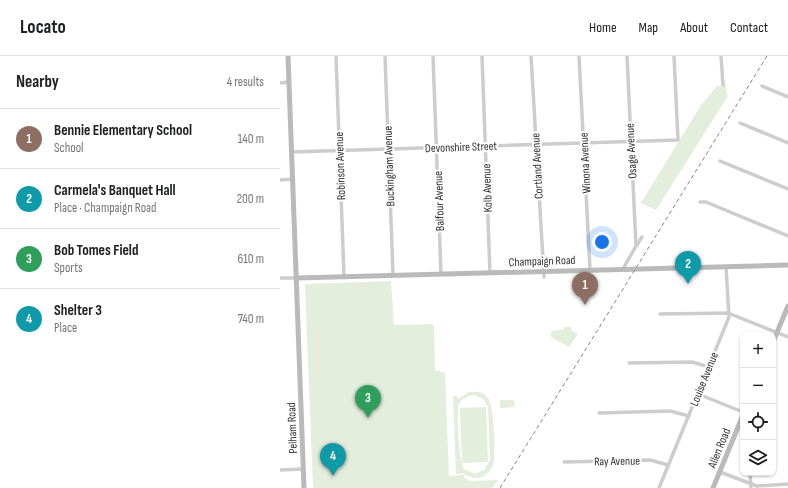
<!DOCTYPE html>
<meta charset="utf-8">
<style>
:root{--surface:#fff;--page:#f2f2f2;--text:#202124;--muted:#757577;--line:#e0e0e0;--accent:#0f766e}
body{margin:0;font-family:"Sofia Sans Condensed",sans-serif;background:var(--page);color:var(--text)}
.controls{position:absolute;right:12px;bottom:12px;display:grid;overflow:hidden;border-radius:8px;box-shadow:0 1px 3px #0004}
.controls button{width:36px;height:36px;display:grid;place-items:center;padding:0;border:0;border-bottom:1px solid var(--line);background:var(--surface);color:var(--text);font:20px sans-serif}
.you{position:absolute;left:322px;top:186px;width:14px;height:14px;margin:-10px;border:3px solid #fff;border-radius:50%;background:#1a73e8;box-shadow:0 0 0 6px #1a73e833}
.badge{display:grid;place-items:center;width:26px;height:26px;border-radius:50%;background:var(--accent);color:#fff;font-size:13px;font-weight:700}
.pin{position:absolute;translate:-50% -33px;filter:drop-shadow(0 1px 2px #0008)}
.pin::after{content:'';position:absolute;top:21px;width:14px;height:12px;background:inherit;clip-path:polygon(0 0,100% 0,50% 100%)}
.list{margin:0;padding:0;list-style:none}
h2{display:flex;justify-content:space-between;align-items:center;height:52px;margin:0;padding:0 16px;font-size:17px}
h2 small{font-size:13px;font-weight:400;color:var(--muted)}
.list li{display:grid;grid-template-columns:26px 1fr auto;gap:12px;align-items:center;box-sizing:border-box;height:60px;padding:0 16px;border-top:1px solid var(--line)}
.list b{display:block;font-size:15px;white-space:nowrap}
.list p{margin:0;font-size:13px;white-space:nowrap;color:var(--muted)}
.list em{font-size:13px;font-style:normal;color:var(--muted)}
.icon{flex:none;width:22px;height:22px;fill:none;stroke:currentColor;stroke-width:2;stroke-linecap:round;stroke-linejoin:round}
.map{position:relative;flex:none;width:508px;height:432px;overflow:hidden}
header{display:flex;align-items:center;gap:24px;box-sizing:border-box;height:56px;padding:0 20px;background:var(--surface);border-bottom:1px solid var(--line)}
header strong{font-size:19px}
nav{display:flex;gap:22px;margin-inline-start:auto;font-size:14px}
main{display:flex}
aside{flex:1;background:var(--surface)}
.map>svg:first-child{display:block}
</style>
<header>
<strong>Locato</strong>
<nav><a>Home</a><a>Map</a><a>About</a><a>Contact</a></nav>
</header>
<main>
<aside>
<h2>Nearby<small>4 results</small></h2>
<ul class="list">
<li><span class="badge" style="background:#8d6e63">1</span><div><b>Bennie Elementary School</b><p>School</p></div><em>140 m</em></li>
<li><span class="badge" style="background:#0f9aa8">2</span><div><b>Carmela's Banquet Hall</b><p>Place · Champaign Road</p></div><em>200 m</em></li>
<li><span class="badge" style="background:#2e9e5b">3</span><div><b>Bob Tomes Field</b><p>Sports</p></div><em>610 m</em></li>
<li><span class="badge" style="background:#0f9aa8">4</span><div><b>Shelter 3</b><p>Place</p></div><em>740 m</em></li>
</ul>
</aside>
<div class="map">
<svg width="508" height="432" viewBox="0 0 508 432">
<rect width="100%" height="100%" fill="#fff"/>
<g fill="#e4eedd" fill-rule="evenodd">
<polygon points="446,29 447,38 448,40 376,154 361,147 421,49 437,30"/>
<polygon points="111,225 114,269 152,268 154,270 155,314 165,317 169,420 184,419 184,422 191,425 218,424 212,432 33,432 25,228"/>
<polygon points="284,271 291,271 291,274 298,278 289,291 271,281 271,275 284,273"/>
<path d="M 189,336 C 196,335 204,336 208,342 C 214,349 217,403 212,411 C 209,417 204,421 198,422 C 191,422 186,420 181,416 L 181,418 L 176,418 L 173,340 L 177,340 L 178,343 ZM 194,339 L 203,343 L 208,351 L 210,403 L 205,413 L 195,418 L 184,413 C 179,406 176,356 179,348 C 182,342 188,340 194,339 Z"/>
<polygon points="220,344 234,344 235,351 220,352"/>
<polygon points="206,351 208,406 182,407 180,352"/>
</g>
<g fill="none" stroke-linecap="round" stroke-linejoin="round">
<g stroke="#cdcdcd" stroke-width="3.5">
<polyline points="56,0 64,221"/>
<polyline points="105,0 113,219"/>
<polyline points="153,0 161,218"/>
<polyline points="202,0 210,217"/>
<polyline points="251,0 264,221"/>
<polyline points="299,0 310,214"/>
<polyline points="441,0 443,29"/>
<polyline points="0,27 9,26"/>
<polyline points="482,30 508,41"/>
<polyline points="460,67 508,87"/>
<polyline points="12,96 398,84 394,0"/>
<polyline points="440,105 508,133"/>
<polyline points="0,124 13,123"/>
<polyline points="420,146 426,146 508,180"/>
<polyline points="356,190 362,181"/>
<polyline points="343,213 356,190 347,0"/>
<polyline points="0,222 17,222"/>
<polyline points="380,258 448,257 508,281"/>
<polyline points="349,307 412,306 429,311"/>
<polyline points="418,338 463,356"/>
<polyline points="319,357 390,355 409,360"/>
<polyline points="284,406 370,404 388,409"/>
<polyline points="0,414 23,413"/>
<polyline points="440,416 477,430 508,428"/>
<polyline points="470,417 471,432"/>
<polyline points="379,432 449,261 446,211"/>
</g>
<g stroke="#bababa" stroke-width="5">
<polyline points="8,0 24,432"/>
<polyline points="17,222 508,209"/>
<polyline points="493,286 508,250"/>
<polyline points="433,432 463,359"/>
</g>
<polyline stroke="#858585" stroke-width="1" stroke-dasharray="4 3" stroke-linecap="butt" points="220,432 487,0"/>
</g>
<g text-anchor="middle" stroke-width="4" stroke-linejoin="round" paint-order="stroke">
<g font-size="12" fill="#303030" stroke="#fff">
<text transform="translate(181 91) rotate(-2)" y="4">Devonshire Street</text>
<text transform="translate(351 95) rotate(-93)" y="4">Osage Avenue</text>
<text transform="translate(305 107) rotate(-93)" y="4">Winona Avenue</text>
<text transform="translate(60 110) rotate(-92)" y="4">Robinson Avenue</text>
<text transform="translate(109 110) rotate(-92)" y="4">Buckingham Avenue</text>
<text transform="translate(257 110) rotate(-93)" y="4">Cortland Avenue</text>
<text transform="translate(207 132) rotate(-92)" y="4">Kolb Avenue</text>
<text transform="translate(159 145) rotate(-92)" y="4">Balfour Avenue</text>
<text transform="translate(262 205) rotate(-2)" y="4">Champaign Road</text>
<text transform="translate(424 323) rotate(-68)" y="4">Louise Avenue</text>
<text transform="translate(12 372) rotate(-92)" y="4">Pelham Road</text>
<text transform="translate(439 392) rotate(-68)" y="4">Allen Road</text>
<text transform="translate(337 405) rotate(-1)" y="4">Ray Avenue</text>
</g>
</g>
</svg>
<div class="controls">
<button>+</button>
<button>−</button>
<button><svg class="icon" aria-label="locate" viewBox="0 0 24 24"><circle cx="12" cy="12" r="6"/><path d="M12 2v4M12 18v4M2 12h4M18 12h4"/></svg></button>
<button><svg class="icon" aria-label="layers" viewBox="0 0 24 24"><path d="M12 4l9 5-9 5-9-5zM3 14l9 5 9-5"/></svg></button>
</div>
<div class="you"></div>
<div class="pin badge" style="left:305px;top:249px;background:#8d6e63">1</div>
<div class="pin badge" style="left:408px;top:228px;background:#0f9aa8">2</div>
<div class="pin badge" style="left:88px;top:362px;background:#2e9e5b">3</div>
<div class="pin badge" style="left:53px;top:420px;background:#0f9aa8">4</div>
</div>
</main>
